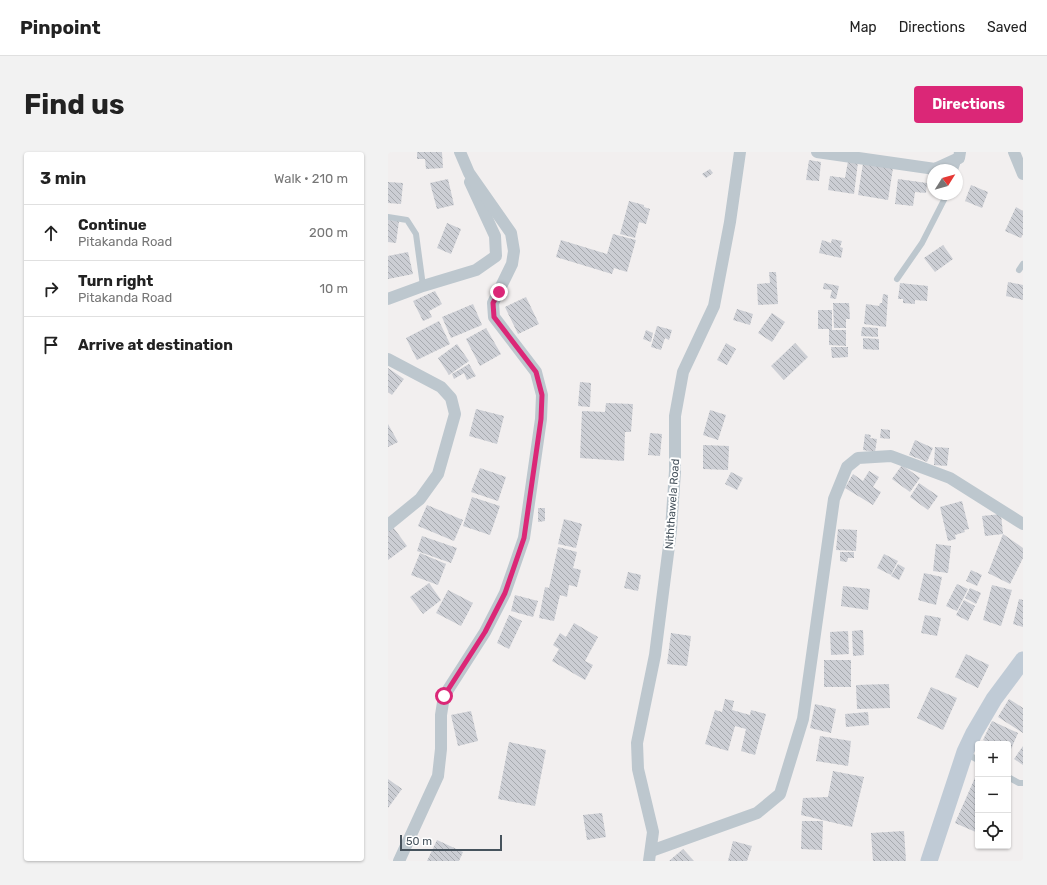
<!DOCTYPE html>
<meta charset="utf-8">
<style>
:root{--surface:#fff;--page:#f2f2f2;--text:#222;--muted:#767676;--line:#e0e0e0;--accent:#db2777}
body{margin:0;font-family:Rubik,sans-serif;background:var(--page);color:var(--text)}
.controls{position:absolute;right:12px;bottom:12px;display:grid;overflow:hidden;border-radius:4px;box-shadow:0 1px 3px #0004}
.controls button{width:36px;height:36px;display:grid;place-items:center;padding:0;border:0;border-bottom:1px solid var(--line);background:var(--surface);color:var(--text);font:20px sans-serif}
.compass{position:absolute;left:539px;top:12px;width:36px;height:36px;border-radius:50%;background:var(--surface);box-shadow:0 1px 3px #0004;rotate:53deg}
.scale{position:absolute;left:12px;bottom:10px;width:102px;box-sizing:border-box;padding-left:4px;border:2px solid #47535d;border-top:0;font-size:11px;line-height:14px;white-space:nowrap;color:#47535d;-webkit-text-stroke:3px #fff;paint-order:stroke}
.stop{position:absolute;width:12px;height:12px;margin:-9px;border:3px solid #db2777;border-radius:50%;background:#fff}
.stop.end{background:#db2777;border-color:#fff;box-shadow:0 1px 4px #0008}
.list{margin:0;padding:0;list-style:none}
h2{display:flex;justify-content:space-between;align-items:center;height:52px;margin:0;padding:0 16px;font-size:17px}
h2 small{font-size:13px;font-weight:400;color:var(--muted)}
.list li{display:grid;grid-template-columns:26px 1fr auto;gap:12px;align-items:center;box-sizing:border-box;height:56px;padding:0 16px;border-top:1px solid var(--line)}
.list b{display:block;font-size:15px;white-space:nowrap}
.list p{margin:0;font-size:13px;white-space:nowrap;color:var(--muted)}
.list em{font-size:13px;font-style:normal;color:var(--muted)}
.icon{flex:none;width:22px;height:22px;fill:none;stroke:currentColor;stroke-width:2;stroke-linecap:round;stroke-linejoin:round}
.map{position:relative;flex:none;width:635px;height:709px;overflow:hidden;border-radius:4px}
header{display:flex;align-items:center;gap:24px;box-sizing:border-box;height:56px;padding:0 20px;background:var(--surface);border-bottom:1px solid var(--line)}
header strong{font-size:19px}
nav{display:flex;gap:22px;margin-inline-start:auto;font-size:14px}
.intro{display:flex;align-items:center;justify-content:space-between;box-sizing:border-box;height:96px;padding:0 24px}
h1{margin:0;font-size:28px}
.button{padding:10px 18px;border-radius:4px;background:var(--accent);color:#fff;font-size:14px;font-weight:700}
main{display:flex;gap:24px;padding:0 24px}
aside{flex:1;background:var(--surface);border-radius:4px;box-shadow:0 1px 3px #0004}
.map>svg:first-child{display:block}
</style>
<header>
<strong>Pinpoint</strong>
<nav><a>Map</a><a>Directions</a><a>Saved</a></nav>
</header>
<div class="intro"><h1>Find us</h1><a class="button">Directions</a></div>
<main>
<aside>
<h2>3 min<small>Walk · 210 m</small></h2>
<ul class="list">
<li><svg class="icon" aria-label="ahead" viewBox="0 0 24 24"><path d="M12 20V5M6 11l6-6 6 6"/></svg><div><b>Continue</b><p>Pitakanda Road</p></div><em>200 m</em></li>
<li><svg class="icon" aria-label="right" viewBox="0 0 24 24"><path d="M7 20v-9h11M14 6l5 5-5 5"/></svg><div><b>Turn right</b><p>Pitakanda Road</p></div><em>10 m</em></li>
<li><svg class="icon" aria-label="arrive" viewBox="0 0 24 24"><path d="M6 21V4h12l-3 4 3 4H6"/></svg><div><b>Arrive at destination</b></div></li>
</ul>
</aside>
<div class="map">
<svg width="635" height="709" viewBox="0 0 635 709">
<defs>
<pattern id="building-back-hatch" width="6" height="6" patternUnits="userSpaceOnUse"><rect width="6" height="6" fill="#ccced4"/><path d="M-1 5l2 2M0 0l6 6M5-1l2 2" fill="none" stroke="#a7aaaf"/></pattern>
</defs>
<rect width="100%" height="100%" fill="#f2efef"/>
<g fill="url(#building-back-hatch)">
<polygon points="29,0 54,0 55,16 38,17 37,7 29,7"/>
<polygon points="421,8 433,10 431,29 418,28"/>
<polygon points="460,9 470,10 466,42 440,38 442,24 457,26"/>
<polygon points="475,11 505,16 500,48 470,43"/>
<polygon points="322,17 325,21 318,26 314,22"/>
<polygon points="60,27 66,53 49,57 42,31"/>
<polygon points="510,27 539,31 538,41 527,40 525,54 507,52"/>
<polygon points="0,30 15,31 13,52 0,51"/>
<polygon points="583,33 600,40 594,56 577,49"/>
<polygon points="241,49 256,53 256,55 262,57 258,72 251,70 247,86 232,82"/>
<polygon points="628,55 635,59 635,82 633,86 617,79"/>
<polygon points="0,68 11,69 8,91 0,90"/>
<polygon points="59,71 73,77 63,102 49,96"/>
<polygon points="225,82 248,88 239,120 226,116 224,122 168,105 173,88 219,102"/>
<polygon points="444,87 454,89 452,95 455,96 453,106 431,101 434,88 443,91"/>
<polygon points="555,93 565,107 547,120 536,106"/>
<polygon points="20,100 25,122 0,127 0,104"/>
<polygon points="381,120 388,120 390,152 370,153 369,132 382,131"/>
<polygon points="620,130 635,133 635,148 618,144"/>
<polygon points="436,131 451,134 448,147 442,146 444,138 435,137"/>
<polygon points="512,131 540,134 539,149 527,148 527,152 515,151 515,147 510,147"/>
<polygon points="47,139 54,152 41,159 44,165 35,169 25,149"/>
<polygon points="495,142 500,143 498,175 476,172 478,152 491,154 492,151 494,151"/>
<polygon points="138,145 151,172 130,182 117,155"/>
<polygon points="445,151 461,151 462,167 458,167 458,176 446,176"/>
<polygon points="85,152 94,173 63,186 54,165"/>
<polygon points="349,157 365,162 362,173 345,168"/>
<polygon points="430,158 444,158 444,178 458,178 458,194 441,193 441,177 430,177"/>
<polygon points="384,161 397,170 384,190 370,181"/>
<polygon points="51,169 62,192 29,208 18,186"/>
<polygon points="269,174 284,178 281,188 277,186 273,198 263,195"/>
<polygon points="474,175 490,176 490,185 473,184"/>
<polygon points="98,176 113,202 92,214 78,187"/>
<polygon points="258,178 265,181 263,190 255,187"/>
<polygon points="475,186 491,187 491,198 475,197"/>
<polygon points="338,191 348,197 339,213 329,208"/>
<polygon points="407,191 420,205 396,228 383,214"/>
<polygon points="69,192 81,209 61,223 50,206"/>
<polygon points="443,195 460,195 460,205 444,206"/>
<polygon points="81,212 88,224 79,228 76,221 66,227 64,222"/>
<polygon points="0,216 16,227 4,243 0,240"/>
<polygon points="192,230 203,231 202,255 190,254"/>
<polygon points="218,251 245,252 243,280 237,280 236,309 192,306 194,259 217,260"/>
<polygon points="88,257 116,264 109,292 81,284"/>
<polygon points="322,258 338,263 330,288 315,283"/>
<polygon points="0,272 10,290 0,295"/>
<polygon points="493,277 502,278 502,287 492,286"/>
<polygon points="262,281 274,282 272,304 260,303"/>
<polygon points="477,282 483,283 482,286 489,287 487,300 475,298"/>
<polygon points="527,288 545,296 539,310 521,303"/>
<polygon points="315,293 341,294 340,318 315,317"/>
<polygon points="547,295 561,296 559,314 546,313"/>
<polygon points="514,313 532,326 522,340 504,327"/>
<polygon points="92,316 118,325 110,349 83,340"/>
<polygon points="481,319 491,325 485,335 493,340 485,353 457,336 465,322 475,329"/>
<polygon points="343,320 355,326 349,338 337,332"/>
<polygon points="531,331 550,344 540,358 522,345"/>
<polygon points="84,345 112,354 102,383 75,374"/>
<polygon points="574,349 581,377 576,378 577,380 567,383 568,387 560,389 552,355"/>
<polygon points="39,353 75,368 66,389 30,374"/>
<polygon points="150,356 157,356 157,369 150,370"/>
<polygon points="613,362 615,382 597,384 594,364"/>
<polygon points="176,367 194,372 188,396 170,392"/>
<polygon points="5,375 19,394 0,408 0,379"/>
<polygon points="450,377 469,378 468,399 448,398"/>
<polygon points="615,382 635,396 635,406 622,432 600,421"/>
<polygon points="34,384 69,396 63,411 29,399"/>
<polygon points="548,392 563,394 560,421 545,419"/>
<polygon points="170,395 189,400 185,416 193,418 189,435 181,433 179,445 172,443 166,469 151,466 157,435 161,436"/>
<polygon points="452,400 466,400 466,406 460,406 459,410 452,409"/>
<polygon points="32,401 58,412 50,433 23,423"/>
<polygon points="496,402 510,409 503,423 489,416"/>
<polygon points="510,412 517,416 511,428 503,424"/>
<polygon points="583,418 594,423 589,434 578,429"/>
<polygon points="240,420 253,423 250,439 236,436"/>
<polygon points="536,421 554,425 548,453 530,448"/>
<polygon points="41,431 53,448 35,462 22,445"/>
<polygon points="569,432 580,437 569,459 558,454"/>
<polygon points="604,433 624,438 613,474 595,468"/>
<polygon points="455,434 482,437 480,458 453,454"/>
<polygon points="582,436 593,441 588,452 577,446"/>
<polygon points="60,438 85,451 73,474 48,461"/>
<polygon points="127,443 150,449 145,465 123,459"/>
<polygon points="631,447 635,448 635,475 625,472"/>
<polygon points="576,448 587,454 580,469 568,463"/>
<polygon points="121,463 134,469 121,497 109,491"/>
<polygon points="537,463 553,466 549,484 533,481"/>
<polygon points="186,471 210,485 197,509 205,513 197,528 164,509 171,497 165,493 172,481 178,485"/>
<polygon points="475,478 476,503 465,504 464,479"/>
<polygon points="460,479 461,502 443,503 442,480"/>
<polygon points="283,481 303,484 299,514 279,512"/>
<polygon points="578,502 601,513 590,536 567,525"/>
<rect x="436" y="508" width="27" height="27"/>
<polygon points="501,532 502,556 469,557 468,533"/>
<polygon points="543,535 569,546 555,578 529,566"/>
<polygon points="337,547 346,549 344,558 362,563 363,558 378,562 367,603 353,599 358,577 347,574 340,599 317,592 327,558 334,560"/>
<polygon points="621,547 635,556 635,581 610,565"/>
<polygon points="427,552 448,557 443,581 422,576"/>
<polygon points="83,559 90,589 70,594 63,563"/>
<polygon points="480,560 481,573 458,575 457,562"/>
<polygon points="604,569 630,581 620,604 620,592 604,592 595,588"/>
<polygon points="432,584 463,589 460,614 428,609"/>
<polygon points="121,590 158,598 147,654 110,647"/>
<polygon points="635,594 635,613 626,607"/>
<polygon points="445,619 476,625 464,675 413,663 415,646 440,645"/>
<polygon points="590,619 590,681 567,671"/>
<polygon points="0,627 14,637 0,656"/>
<polygon points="214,661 218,685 199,688 195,663"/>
<polygon points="414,669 435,669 434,698 413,697"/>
<polygon points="516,679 518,709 485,709 483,681"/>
<polygon points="49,688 75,700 71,709 39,709"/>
<polygon points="345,689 364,694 359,709 340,709"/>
<polygon points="295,697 306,709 281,709"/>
</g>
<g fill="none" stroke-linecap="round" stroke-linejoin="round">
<g stroke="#bdc7ce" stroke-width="6">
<polyline points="567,18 571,6"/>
<polyline points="0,65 19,68 28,82 35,134"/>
<polyline points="631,118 635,112"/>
<polyline points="509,127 534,91 559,42"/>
<polyline points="577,601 590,608"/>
<polyline points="620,625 631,631 635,631"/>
</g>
<g stroke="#bdc7ce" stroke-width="12">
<polyline points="429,0 547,17 571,6 572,0"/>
<polyline points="626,0 635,22"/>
<polyline points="0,147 35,134 88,118 108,104 107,84 82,30"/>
<polyline points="0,207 53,235 63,246 67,262 50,322 32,347 0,373"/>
<polyline points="263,699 369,661 392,642 415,567 446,347 459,315 470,306 503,304 562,326 635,372"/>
<polyline points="11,709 50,624 53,597 53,563 56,544 97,480 117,441 136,386 153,267 154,243 148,220 106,165 105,151 124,112 126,99 123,81 81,21 72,0"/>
<polyline points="261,709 265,680 250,617 249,591 267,503 283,378 287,319 287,264 295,220 326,154 342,70 352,0"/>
</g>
<polyline stroke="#c0cbd6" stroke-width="17" points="541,709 577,600 586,581 606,547 635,508"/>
</g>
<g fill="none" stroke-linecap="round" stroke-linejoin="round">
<polyline stroke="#db2777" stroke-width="5" points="56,544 97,480 117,441 136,386 153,267 154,243 148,220 106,165 105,151 111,140"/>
</g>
<g text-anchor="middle" stroke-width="4" stroke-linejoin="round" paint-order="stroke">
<g font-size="11" fill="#47535d" stroke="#fff">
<text transform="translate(284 352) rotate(-86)" y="4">Niththawela Road</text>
</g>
</g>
</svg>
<div class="controls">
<button>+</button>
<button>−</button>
<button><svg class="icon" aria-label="locate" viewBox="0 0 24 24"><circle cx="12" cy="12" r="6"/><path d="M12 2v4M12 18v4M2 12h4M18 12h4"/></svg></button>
</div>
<svg class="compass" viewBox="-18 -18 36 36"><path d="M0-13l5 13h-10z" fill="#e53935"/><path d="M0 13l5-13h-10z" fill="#767676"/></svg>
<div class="scale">50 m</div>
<div class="stop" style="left:56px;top:544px"></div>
<div class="stop end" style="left:111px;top:140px"></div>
</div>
</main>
